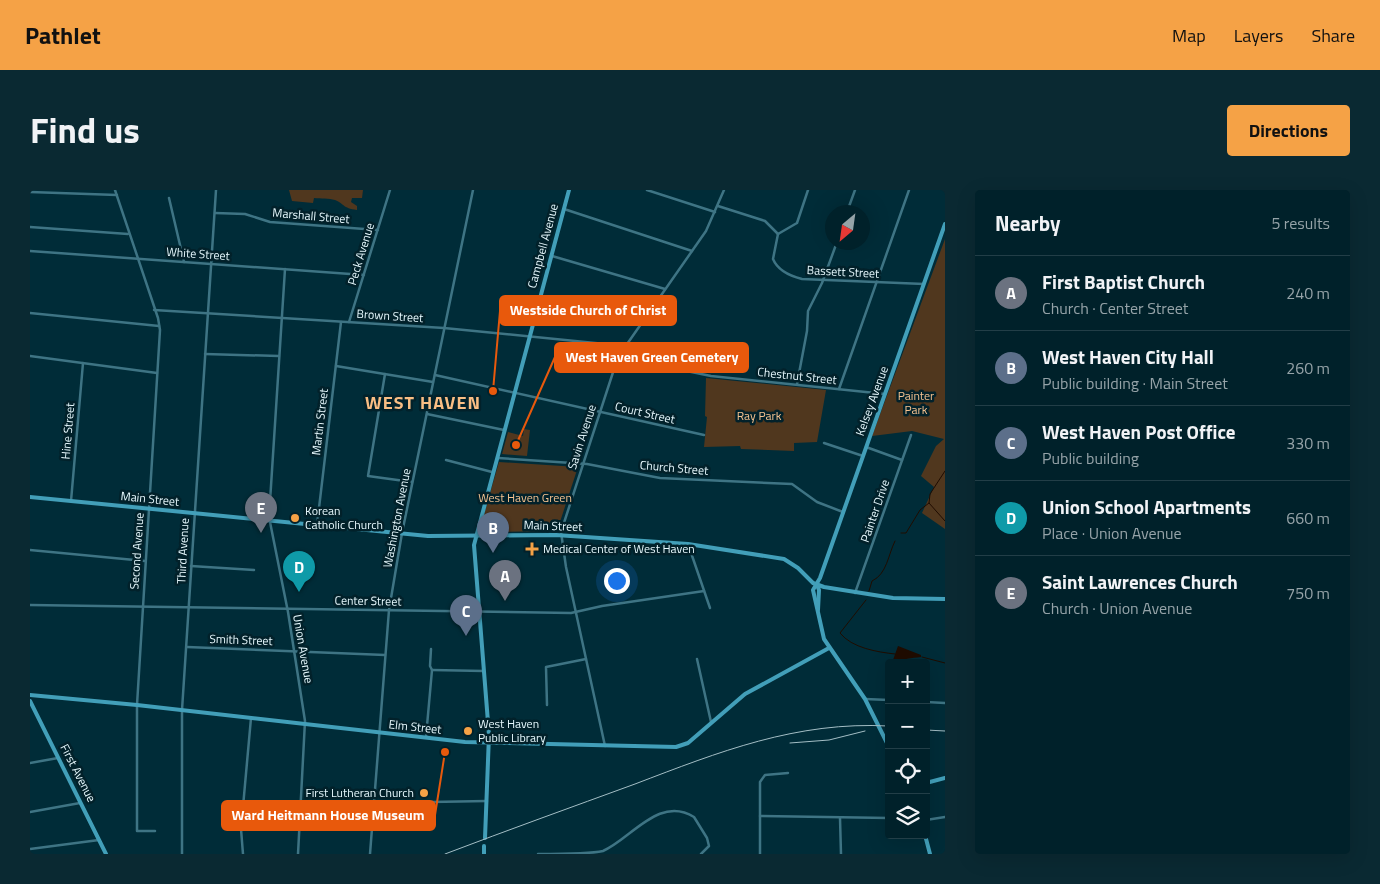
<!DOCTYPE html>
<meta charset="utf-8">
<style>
:root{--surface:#00212a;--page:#0a2932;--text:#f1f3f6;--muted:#95a3a8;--line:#223e47;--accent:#f5a246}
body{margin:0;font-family:"Titillium Web",sans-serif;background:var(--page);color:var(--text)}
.controls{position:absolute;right:15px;bottom:15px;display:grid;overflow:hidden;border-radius:5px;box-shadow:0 5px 20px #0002}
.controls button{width:45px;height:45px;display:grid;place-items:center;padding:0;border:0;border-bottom:1px solid var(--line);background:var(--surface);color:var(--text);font:25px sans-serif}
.compass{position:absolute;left:795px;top:15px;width:45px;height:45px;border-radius:50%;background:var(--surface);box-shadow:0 5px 20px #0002;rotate:209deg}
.you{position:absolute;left:586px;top:390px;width:18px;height:18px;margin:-12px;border:4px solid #fff;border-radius:50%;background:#1a73e8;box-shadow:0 0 0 8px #1a73e833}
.badge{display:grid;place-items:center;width:32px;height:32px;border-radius:50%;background:var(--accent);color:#fff;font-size:16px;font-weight:700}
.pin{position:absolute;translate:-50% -41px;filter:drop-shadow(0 1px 2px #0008)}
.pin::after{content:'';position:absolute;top:26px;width:18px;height:15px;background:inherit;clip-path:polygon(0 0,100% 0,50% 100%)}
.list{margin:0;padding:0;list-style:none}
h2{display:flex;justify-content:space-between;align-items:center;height:65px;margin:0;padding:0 20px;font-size:21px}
h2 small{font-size:16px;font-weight:400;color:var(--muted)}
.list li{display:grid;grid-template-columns:32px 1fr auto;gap:15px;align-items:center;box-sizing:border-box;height:75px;padding:0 20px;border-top:1px solid var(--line)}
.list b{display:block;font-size:19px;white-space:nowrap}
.list p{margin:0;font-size:16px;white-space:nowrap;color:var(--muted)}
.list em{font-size:16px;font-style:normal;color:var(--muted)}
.icon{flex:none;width:28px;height:28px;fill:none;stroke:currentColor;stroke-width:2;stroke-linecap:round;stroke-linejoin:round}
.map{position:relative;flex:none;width:915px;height:664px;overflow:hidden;border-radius:5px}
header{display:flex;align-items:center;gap:30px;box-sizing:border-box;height:70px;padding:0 25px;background:var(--accent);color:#111}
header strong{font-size:24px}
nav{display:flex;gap:28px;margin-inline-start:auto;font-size:18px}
.intro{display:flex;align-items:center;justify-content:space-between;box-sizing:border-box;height:120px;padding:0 30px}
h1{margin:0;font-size:35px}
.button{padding:12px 22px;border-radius:5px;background:var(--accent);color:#111;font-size:18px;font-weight:700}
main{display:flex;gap:30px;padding:0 30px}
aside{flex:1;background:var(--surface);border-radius:5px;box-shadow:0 5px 20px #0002}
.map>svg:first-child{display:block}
</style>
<header>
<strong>Pathlet</strong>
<nav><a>Map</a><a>Layers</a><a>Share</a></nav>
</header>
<div class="intro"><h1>Find us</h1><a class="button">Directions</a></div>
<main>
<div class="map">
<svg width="915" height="664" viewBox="0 0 915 664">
<rect width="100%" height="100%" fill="#002c38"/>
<g fill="#50371e">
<path d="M 259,0 L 333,0 L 332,8 L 322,8 L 321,12 L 327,16 L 327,20 C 312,18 315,14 305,10 C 299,8 291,9 284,8 L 283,13 L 262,11 Z"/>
<polygon points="915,49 915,339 892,323 904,297 891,286 906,256 914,249 882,241 842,246"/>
<polygon points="676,188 796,200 787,252 764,253 764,261 711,259 710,256 674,257 677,227 675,226"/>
<polygon points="494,239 500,240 497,266 472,264 478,242 493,246"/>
<polygon points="469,272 548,277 528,338 523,341 462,342 454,339 452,331"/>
</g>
<path fill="#1f0c00" d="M 868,456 L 891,465 L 891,467 C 881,468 874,469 865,472 L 863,470 Z"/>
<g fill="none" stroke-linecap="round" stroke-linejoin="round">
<g stroke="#1f0c00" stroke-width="1">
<polyline points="915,281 900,304 899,313 915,331"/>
<polyline points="871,343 876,343 890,320 899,313"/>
<path d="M 839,401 L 842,391 C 857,384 858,365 865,351"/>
<path d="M 836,410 L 810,443 C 822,458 847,462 865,464"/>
<polyline points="892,467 915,473"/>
</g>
<g stroke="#3e7484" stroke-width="2.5">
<polyline points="85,0 128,128 130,140 107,515 107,641 125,641"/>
<polyline points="617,0 685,22"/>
<polyline points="0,2 87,5"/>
<polyline points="139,8 154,72"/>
<polyline points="688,16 735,31 748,44"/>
<polyline points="534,19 662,61"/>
<polyline points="817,22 825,0"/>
<polyline points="185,23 215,24 240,32 348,40"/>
<polyline points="0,37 98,44"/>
<path d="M 748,44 L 743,69 C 748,81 760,86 772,89 L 894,94"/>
<polyline points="748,44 767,33 778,0"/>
<polyline points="0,61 334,85"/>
<polyline points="522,66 635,99"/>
<polyline points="255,79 239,327 258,422 275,531 268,664"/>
<polyline points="124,120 414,138 595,156"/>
<polyline points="0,123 129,136"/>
<polyline points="319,132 360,0"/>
<polyline points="175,164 249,166"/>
<polyline points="0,166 127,183"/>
<polyline points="588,167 681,186 855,204"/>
<polyline points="306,176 403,192"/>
<polyline points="355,184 338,286 382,292"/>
<polyline points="405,185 674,245"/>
<polyline points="767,194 777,141 778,121 792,93 807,52"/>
<polyline points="809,199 879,0"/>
<polyline points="397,224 474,240"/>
<polyline points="794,253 833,266"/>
<polyline points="836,257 872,270"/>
<polyline points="468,268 557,274 630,288 762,294 787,312 813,322"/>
<polyline points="416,270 462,282"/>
<polyline points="41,311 53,173"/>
<polyline points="287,335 311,132"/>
<polyline points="658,354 680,418"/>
<polyline points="0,360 115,371"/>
<polyline points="161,376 224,380"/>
<polyline points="825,403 881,245"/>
<polyline points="0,415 541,423 572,416 674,401"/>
<polyline points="157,457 355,465"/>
<polyline points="667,469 681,532"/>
<polyline points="402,480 454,481"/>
<polyline points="835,509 859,510"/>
<polyline points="896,512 915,513"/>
<polyline points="517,515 516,477 556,469"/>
<polyline points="396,547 402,480 400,476 401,459"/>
<polyline points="575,556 536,377 531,342 588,167 676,41 694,0"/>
<polyline points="0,573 28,568"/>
<polyline points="344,613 457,611"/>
<polyline points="0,622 50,613"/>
<polyline points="730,626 859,628"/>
<polyline points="810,628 811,664"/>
<polyline points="896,630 915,627"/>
<polyline points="0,659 69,650"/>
<polyline points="152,664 152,520 186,0"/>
<polyline points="213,664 211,639 221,528"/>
<polyline points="340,664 359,420 372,343 443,0"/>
<path d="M 508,664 C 523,664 560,664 573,661 C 601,649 629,605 664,627 L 677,648 L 679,656 L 671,664"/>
<polyline points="730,664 730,592 735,585 758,583"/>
</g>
<g stroke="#429fb9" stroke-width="4">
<polyline points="0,307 398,346 526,345 658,354 754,369 768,378 783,393 794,397 863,408 915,409"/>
<polyline points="787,395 789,400 788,420"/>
<polyline points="0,505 107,515 435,552 646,557 658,553 715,504 799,458"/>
<polyline points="0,511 76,664"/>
<polyline points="859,557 835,509 794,449 783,400 790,388 915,34"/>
<polyline points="896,593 915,588"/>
<polyline points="895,645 900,664"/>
<polyline points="455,648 459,545 444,355 539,0"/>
<polyline points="454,664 454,656"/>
</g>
<g stroke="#a4bec5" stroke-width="1">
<polyline points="896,540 915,541"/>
<polyline points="760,553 799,550 835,541"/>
<path d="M 415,664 C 478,640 542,617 605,594 C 689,562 766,531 859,536"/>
</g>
</g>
<g fill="#f5a246" stroke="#02212a" stroke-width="2">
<circle cx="265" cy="328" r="5"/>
<path d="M499.5 351.5h5v5h5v5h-5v5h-5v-5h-5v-5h5z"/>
<circle cx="438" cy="541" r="5"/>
<circle cx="394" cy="603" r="5"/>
</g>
<g text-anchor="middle" stroke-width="5" stroke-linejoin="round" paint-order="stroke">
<g font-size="12" fill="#e7f9fe" stroke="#02212a">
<text transform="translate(281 26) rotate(5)" y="4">Marshall Street</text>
<text transform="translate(513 56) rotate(-75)" y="4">Campbell Avenue</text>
<text transform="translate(168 64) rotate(4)" y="4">White Street</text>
<text transform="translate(331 64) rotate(-73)" y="4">Peck Avenue</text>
<text transform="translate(813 82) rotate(3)" y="4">Bassett Street</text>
<text transform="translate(360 126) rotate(4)" y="4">Brown Street</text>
<text transform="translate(767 186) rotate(6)" y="4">Chestnut Street</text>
<text transform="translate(842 211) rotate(-70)" y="4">Kelsey Avenue</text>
<text transform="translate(615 223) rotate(13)" y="4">Court Street</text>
<text transform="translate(290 232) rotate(-83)" y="4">Martin Street</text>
<text transform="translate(38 241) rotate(-85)" y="4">Hine Street</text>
<text transform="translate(552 247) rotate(-72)" y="4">Savin Avenue</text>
<text transform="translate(644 278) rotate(5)" y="4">Church Street</text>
<text transform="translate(120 309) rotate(6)" y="4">Main Street</text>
<text transform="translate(845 321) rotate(-71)" y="4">Painter Drive</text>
<text transform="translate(367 328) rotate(-79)" y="4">Washington Avenue</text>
<text transform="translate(523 336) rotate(2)" y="4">Main Street</text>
<text transform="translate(107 361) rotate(-86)" y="4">Second Avenue</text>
<text transform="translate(153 361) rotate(-87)" y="4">Third Avenue</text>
<text transform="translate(338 411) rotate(1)" y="4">Center Street</text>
<text transform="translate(211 450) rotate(2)" y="4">Smith Street</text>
<text transform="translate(273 459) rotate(80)" y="4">Union Avenue</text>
<text transform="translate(385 537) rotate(6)" y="4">Elm Street</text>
<text transform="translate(48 583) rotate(63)" y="4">First Avenue</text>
</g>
<g font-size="12" fill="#f6c391" stroke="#02212a">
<text x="886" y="210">Painter<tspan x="886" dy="14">Park</tspan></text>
<text x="729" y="230">Ray Park</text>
<text x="495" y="312">West Haven Green</text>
</g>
<g font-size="12" fill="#e7f9fe" stroke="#02212a" text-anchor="start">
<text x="275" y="325">Korean<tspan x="275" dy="14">Catholic Church</tspan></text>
<text x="513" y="363">Medical Center of West Haven</text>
<text x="448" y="538">West Haven<tspan x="448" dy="14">Public Library</tspan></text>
<text x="384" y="607" text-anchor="end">First Lutheran Church</text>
</g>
<g font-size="18" font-weight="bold" letter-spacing="1" fill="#f9be84" stroke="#02212a">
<text x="393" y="219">WEST HAVEN</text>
</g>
</g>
<path fill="none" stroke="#e8590c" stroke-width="2" d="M463 201L470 121M486 255L525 167M415 562L405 625"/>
<g fill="#e8590c" stroke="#02212a" stroke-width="2">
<circle cx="463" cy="201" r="5"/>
<circle cx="486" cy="255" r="5"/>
<circle cx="415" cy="562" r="5"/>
</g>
<g fill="#e8590c" stroke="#e8590c" stroke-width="2">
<rect x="470" y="106" width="176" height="29" rx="5"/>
<rect x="525" y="153" width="193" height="29" rx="5"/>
<rect x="192" y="611" width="213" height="29" rx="5"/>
</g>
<g font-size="14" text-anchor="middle" font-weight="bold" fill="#fff">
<text x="558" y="125">Westside Church of Christ</text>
<text x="622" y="172">West Haven Green Cemetery</text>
<text x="298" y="630">Ward Heitmann House Museum</text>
</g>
</svg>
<div class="controls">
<button>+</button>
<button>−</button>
<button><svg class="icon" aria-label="locate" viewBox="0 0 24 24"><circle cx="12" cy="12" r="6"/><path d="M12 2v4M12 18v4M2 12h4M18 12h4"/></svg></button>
<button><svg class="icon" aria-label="layers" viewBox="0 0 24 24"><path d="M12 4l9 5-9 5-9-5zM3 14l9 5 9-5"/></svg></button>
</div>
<svg class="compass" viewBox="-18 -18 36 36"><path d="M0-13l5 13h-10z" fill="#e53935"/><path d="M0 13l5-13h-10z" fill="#95a3a8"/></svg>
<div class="you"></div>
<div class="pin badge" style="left:475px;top:411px;background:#6b7280">A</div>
<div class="pin badge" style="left:463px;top:363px;background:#5c6f8a">B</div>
<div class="pin badge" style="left:436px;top:446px;background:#5c6f8a">C</div>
<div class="pin badge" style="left:269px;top:402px;background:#0f9aa8">D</div>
<div class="pin badge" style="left:231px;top:343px;background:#6b7280">E</div>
</div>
<aside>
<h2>Nearby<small>5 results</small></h2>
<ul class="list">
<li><span class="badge" style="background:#6b7280">A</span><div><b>First Baptist Church</b><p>Church · Center Street</p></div><em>240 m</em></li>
<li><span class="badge" style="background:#5c6f8a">B</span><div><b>West Haven City Hall</b><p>Public building · Main Street</p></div><em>260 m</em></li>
<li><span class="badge" style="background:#5c6f8a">C</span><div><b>West Haven Post Office</b><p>Public building</p></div><em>330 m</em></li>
<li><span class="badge" style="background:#0f9aa8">D</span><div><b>Union School Apartments</b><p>Place · Union Avenue</p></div><em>660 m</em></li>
<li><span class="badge" style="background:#6b7280">E</span><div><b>Saint Lawrences Church</b><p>Church · Union Avenue</p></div><em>750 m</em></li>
</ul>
</aside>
</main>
